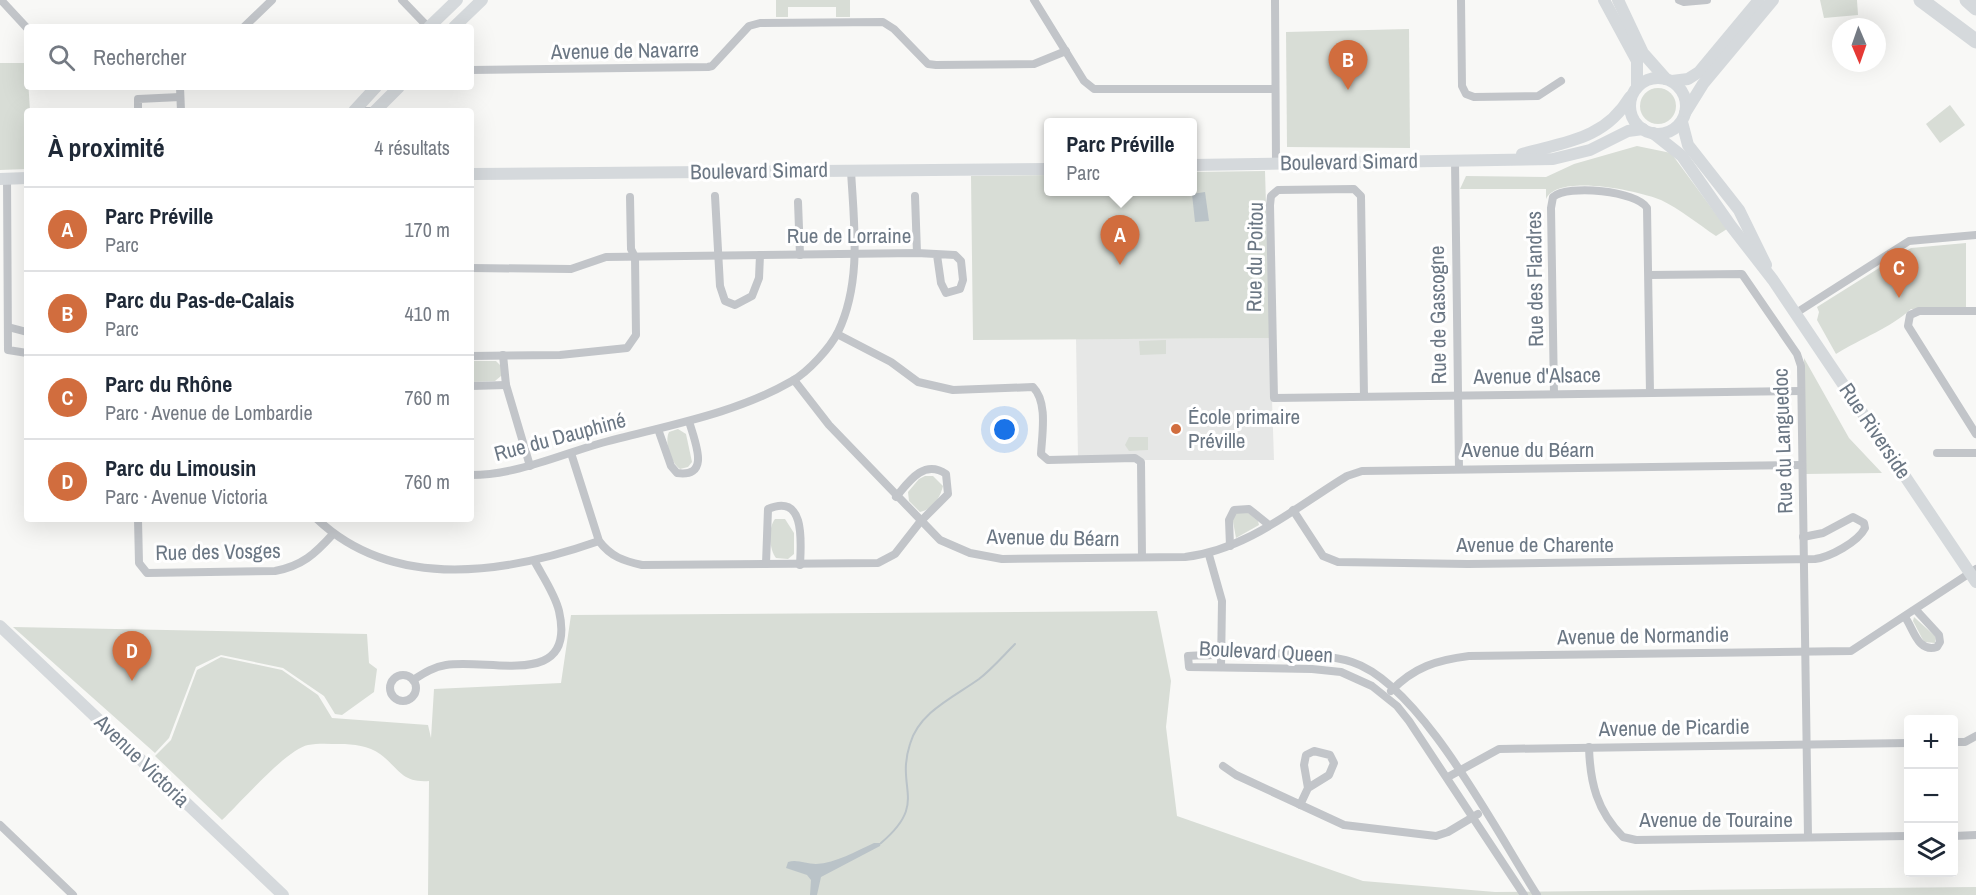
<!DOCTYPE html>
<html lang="fr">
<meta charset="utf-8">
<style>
:root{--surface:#fff;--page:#f6f6f7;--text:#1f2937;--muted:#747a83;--line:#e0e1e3;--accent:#d16d3e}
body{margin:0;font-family:"Archivo Narrow",sans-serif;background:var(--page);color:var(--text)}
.controls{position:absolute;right:18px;bottom:18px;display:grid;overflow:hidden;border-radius:6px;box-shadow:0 6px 24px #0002}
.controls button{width:54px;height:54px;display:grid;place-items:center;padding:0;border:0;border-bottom:2px solid var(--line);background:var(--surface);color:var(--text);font:30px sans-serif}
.compass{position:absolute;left:1832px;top:18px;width:54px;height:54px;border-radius:50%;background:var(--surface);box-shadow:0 6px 24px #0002;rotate:178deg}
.you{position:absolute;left:1005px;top:430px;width:21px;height:21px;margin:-15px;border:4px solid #fff;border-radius:50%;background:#1a73e8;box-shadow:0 0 0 9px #1a73e833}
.badge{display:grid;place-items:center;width:39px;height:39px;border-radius:50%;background:var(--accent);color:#fff;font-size:20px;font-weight:700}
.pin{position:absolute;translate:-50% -50px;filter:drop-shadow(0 2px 3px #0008)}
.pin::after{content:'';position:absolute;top:32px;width:21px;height:18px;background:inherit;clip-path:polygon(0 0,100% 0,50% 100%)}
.popup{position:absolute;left:1044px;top:118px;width:153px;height:78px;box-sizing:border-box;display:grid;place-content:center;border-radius:6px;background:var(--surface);filter:drop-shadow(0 2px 4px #0005);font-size:20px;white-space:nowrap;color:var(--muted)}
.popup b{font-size:22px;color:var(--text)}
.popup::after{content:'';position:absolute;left:50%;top:100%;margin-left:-12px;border:12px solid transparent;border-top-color:var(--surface)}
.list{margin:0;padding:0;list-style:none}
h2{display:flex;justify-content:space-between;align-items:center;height:78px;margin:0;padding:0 24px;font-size:26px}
h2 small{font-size:20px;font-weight:400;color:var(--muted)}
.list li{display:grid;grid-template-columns:39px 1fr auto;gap:18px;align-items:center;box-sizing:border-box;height:84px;padding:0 24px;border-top:2px solid var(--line)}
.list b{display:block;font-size:22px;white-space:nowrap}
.list p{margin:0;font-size:20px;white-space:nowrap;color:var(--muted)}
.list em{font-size:20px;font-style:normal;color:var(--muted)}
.icon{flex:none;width:33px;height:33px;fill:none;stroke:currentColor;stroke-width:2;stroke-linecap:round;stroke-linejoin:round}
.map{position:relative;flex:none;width:1976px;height:895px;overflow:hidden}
.search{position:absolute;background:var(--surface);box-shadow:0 6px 24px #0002;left:24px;top:24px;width:450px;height:66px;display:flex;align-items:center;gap:15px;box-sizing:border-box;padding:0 21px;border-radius:6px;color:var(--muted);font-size:22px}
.panel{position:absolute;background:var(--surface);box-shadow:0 6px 24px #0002;left:24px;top:108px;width:450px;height:414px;border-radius:6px}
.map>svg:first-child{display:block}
</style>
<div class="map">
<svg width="1976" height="895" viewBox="0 0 1976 895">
<rect width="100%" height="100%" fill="#f8f8f6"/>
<polygon fill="#e6e7e6" points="1270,338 1274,460 1078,460 1076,339"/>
<g fill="#d8ddd6">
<polygon points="776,0 850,0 850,17 836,17 836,7 788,7 788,17 776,17"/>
<polygon points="1820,0 1857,0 1858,15 1824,18"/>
<polygon points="1409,29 1410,148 1287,147 1286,32"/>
<polygon points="0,63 27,63 30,111 27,111 27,169 0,170"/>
<circle cx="1658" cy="106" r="18"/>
<polygon points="1950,105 1965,125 1940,143 1926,124"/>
<path d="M 1637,146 L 1671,153 L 1727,229 L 1716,236 C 1698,224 1680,209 1661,200 C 1639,191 1558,173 1546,199 L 1546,189 L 1460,189 L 1466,176 L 1546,177 L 1574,164 Z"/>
<polygon points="1265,171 1270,338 973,340 971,176 1048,175 1048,192 1192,192 1192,172"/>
<path d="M 1966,243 L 1966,308 L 1911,309 C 1892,327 1860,339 1836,354 L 1817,320 L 1819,312 L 1817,307 L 1911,248 Z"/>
<polygon points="1166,340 1166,354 1140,355 1139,341"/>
<polygon points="1804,358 1849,438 1882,473 1805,474"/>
<polygon points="471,361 496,361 501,366 501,376 495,381 471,382"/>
<path d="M 678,429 L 686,434 L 692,462 L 688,467 L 680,469 C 671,463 664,442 669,432 Z"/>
<polygon points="1129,437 1148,437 1148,450 1129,451 1125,445"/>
<path d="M 925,476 L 933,476 L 943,486 C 940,498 933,509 920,512 L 909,501 L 908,492 L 919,479 Z"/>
<polygon points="1247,512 1258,521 1259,525 1236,538 1232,516 1235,513"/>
<path d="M 775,519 L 785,519 L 794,533 L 794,554 L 788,559 L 776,558 C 769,550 768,527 775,519 Z"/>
<path d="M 1157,611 L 1171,681 L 1166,727 L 1177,816 L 1363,881 L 1495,892 L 1976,887 L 1976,895 L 428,895 L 429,781 C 401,783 399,768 380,754 C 369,746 353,744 340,744 C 330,744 318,743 308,745 C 287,749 240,803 222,820 L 155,756 L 171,740 L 197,670 L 221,657 L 282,670 L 318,695 L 332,718 L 428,725 L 431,738 L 434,689 L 561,683 L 571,615 Z"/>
<polygon points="1914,617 1936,637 1935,643 1924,642 1913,621"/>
<polygon points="13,627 367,634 369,663 377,669 374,692 342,715 335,714 324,696 283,668 221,655 196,667 169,738 155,753"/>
</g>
<g fill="#bac3c8">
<polygon points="1205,192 1209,221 1195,222 1192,194"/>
<path d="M 874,843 L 881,843 L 880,846 L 821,877 L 817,895 L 810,895 L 811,880 L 807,875 L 786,868 L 788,862 C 797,859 806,864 816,864 C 836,863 856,851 874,843 Z"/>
</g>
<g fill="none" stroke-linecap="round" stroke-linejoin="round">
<path stroke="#bac3c8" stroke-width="2" d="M 881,843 C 929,802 895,790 910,744 C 919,712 954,697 979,679 C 992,669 1003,656 1015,644"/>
<g stroke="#c2c5c9" stroke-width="8">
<polyline points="1,0 27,28"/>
<polyline points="402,0 428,27"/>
<polyline points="1034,0 1084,81 1094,89 1275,89"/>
<polyline points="1275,0 1276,163"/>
<polyline points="1461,0 1462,86 1466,94 1474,97 1538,96 1561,81"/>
<polyline points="1679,0 1684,2 1707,0"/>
<polyline points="244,27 272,0"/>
<polyline points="471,70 708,67 712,66 749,26 760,23 883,22 894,29 928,64 936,65 1034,64 1066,51"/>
<polyline points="180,87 181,111"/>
<polyline points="138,111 138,99 180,97"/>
<polyline points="364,111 375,111"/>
<polyline points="1455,161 1459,469"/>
<polyline points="7,178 8,350 27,353"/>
<polyline points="715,196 720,286 725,301 735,305 752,296 759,278 760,255"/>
<polyline points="915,196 917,253"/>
<polyline points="798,202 800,255"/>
<polyline points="471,268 571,269 606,257 917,253 955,255 961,261 963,280 960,289 946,293 941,283 937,255"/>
<polyline points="1649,275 1742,274 1797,354 1801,366 1808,837"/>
<polyline points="1976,311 1919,311 1910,315 1908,326 1976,434"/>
<polyline points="1796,313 1909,241 1976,235"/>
<polyline points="8,327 27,332"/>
<path d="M 837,334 L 891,362 L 918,382 L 953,390 L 1033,387 C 1048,402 1042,434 1041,454 L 1048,460 L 1135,458 L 1141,462 L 1142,557"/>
<polyline points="503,355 506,385 530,466"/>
<polyline points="471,356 560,355 627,348 636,335 635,257 631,249 630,197"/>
<path d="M 794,380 L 829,425 L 940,540 L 970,553 L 1002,559 L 1185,557 C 1247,550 1296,507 1347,476 L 1362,471 L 1802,465"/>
<polyline points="471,386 506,385"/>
<path d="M 1554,394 L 1551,208 L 1553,197 C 1568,184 1637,191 1647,208 L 1650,393"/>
<polyline points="1364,397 1361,196 1354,189 1278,190 1271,196 1270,205 1274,398 1801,391"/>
<path d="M 658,429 L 671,466 L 677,473 C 712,478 694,440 689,421"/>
<path d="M 571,453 L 599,541 C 611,557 624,561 642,565 L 878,563 L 895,554 L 920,522 L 948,494 L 946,474 C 924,459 909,481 896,497"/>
<polyline points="1937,453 1976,453"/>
<path d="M 471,475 C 515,475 557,456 598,444 C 663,426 733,415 792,381 C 808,372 830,348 838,332 C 862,282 854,224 851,171"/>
<path d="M 1293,510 L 1323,556 L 1338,562 L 1468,564 L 1815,559 C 1830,557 1858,542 1865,528 L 1864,523 L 1853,517 L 1823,533 L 1803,537"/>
<path d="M 138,519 L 139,563 L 147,573 L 275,571 C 302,566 315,554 333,534"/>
<path d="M 317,519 C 394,592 508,573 599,541"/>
<polyline points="1230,546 1229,520 1234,510 1249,509 1269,525"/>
<polyline points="1209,555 1222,601 1221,667"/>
<path d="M 766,564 L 768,509 C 806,492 801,544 800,565"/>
<path d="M 1905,617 C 1914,630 1918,653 1937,647 L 1940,642 L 1939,635 L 1916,610"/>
<circle cx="403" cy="688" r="13"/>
<path d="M 413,680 C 424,673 433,667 446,665 C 490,658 577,690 559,611 C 555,594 543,577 535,562"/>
<path d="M 1391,691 C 1414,667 1437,660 1469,656 L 1851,651 L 1976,569"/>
<polyline points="1954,742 1965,742 1976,736"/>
<path d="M 1589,747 C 1590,783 1597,811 1623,837 L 1636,840 L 1908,836"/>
<polyline points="1223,766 1236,775 1344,825 1436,836 1448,832 1478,814"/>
<polyline points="1448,777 1499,749 1908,743"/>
<polyline points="1300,805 1308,788 1329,775 1334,763 1330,755 1314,751 1306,755 1304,765 1308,788"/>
<polyline points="0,825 73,895"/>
<polyline points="1954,836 1976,835"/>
<path d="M 1524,895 L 1409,721 L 1397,706 L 1372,686 L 1341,672 L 1312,669 L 1189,667 L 1188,656 C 1231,654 1314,649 1352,662 C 1421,684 1497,833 1537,895"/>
</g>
<g stroke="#d5d9dc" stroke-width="12">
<polyline points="1604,0 1637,61 1637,86"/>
<polyline points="1618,0 1643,53 1666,79"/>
<polyline points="429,27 457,0"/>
<polyline points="454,27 482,0"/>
<circle cx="1658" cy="106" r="28"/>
<polyline points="1672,81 1688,79 1699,72 1759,0"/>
<polyline points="354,111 376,87"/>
<polyline points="375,111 399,87"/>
<polyline points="1685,113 1703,84 1773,0"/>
<polyline points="1682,122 1688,145 1739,210 1766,265"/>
<polyline points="1653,133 1682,156 1731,226 1773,280 1976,582"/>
<path d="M 1522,154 C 1566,142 1605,139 1630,97"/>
<polyline points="1192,165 1553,159 1590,150 1628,131 1643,129"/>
<polyline points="471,174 1048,169"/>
<polyline points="0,179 27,178"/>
<polyline points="0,626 283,895"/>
</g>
<g stroke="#d5d9dc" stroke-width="15">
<polyline points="1921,0 1976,41"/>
<polyline points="1967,0 1976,8"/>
</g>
</g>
<circle fill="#d16d3e" stroke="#fff" stroke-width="2" cx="1176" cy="429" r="6"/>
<g text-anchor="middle" stroke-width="6" stroke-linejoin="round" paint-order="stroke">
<g font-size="21" fill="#6b7784" stroke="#fff">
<text transform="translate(625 51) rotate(-1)" y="7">Avenue de Navarre</text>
<text transform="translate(1349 162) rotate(-1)" y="7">Boulevard Simard</text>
<text transform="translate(759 171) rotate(-1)" y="7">Boulevard Simard</text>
<text x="849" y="243">Rue de Lorraine</text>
<text transform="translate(1255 257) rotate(-89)" y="7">Rue du Poitou</text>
<text transform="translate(1535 279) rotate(-91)" y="7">Rue des Flandres</text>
<text transform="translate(1438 315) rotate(-91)" y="7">Rue de Gascogne</text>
<text transform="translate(1537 376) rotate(-1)" y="7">Avenue d'Alsace</text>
<text transform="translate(1875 431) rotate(56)" y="7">Rue Riverside</text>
<text transform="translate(560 437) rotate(-15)" y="7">Rue du Dauphiné</text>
<text transform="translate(1783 441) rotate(-92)" y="7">Rue du Languedoc</text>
<text x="1528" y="457">Avenue du Béarn</text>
<text transform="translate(1053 538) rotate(1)" y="7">Avenue du Béarn</text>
<text x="1535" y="552">Avenue de Charente</text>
<text transform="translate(218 552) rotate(-1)" y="7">Rue des Vosges</text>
<text transform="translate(1643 636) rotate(-1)" y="7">Avenue de Normandie</text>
<text transform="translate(1266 652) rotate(3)" y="7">Boulevard Queen</text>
<text transform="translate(1674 728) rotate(-1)" y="7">Avenue de Picardie</text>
<text transform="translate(142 761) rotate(44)" y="7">Avenue Victoria</text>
<text x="1716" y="827">Avenue de Touraine</text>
</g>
<g font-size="21" fill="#6b7784" stroke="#fff" text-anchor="start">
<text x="1188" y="424">École primaire<tspan x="1188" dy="24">Préville</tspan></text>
</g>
</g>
</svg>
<div class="controls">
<button>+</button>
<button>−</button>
<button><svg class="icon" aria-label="layers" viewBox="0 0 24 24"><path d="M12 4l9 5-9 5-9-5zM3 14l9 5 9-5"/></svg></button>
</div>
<svg class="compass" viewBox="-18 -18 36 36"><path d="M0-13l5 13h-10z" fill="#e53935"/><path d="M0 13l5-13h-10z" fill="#747a83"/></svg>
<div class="you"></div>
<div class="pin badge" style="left:1120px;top:265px">A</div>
<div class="popup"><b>Parc Préville</b>Parc</div>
<div class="pin badge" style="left:1348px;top:90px">B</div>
<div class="pin badge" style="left:1899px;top:298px">C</div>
<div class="pin badge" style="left:132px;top:681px">D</div>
<div class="search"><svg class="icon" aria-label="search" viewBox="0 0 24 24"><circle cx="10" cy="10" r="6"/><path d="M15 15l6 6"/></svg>Rechercher</div>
<section class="panel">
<h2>À proximité<small>4 résultats</small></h2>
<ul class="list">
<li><span class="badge">A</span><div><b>Parc Préville</b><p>Parc</p></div><em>170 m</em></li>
<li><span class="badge">B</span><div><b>Parc du Pas-de-Calais</b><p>Parc</p></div><em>410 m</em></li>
<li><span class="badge">C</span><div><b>Parc du Rhône</b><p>Parc · Avenue de Lombardie</p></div><em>760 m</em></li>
<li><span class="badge">D</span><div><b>Parc du Limousin</b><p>Parc · Avenue Victoria</p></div><em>760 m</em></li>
</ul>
</section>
</div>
